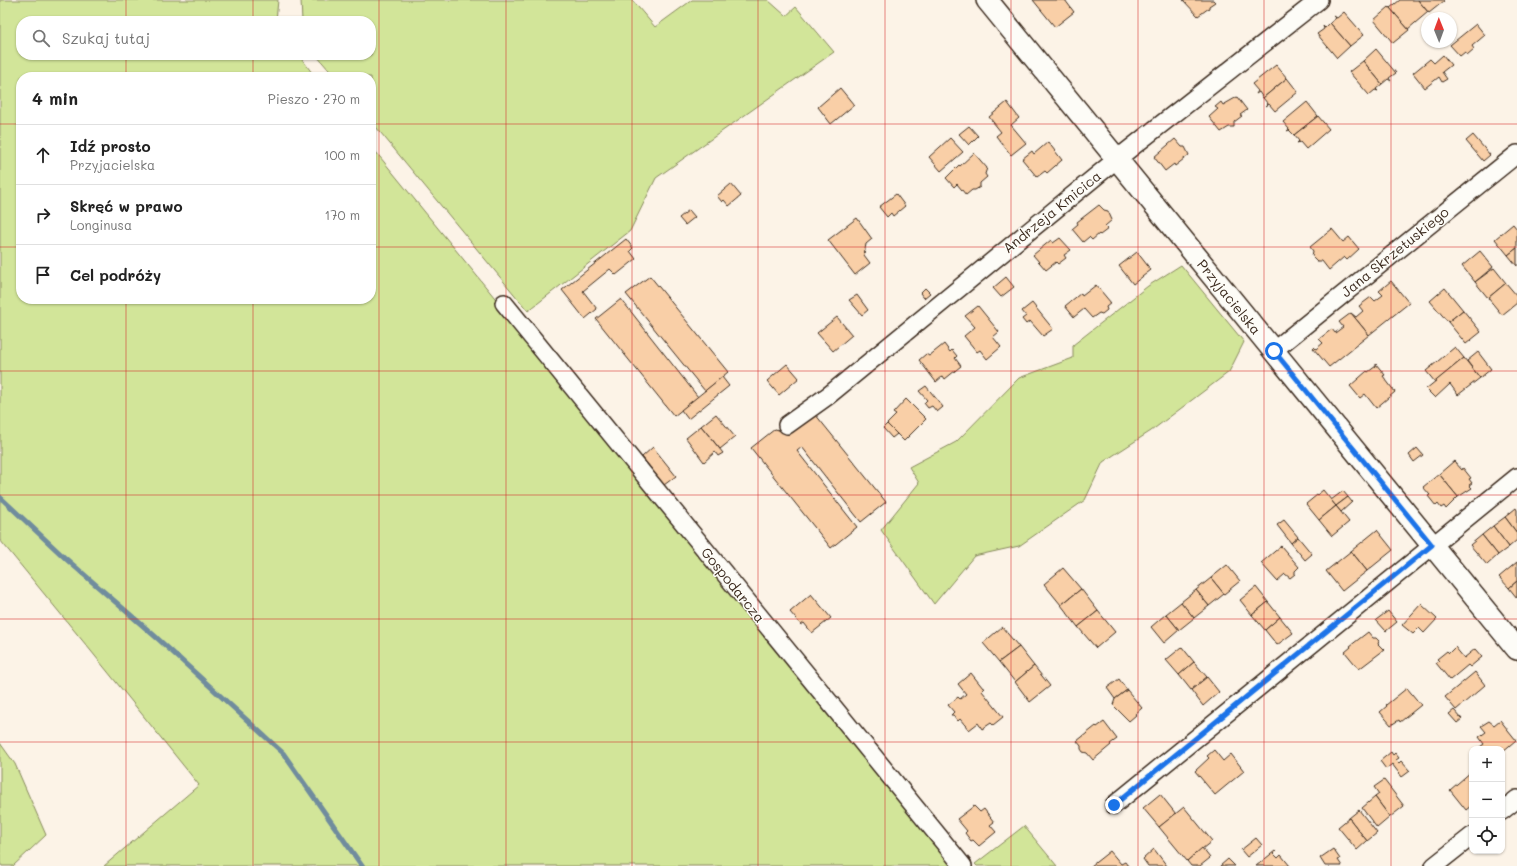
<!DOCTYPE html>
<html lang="pl">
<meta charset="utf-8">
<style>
:root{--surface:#fff;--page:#f6f6f6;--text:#222;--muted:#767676;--line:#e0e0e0}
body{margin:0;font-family:Mali,sans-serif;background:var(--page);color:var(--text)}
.controls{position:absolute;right:12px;bottom:12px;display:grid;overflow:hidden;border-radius:8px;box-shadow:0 1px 3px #0004}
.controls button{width:36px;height:36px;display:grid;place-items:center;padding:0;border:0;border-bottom:1px solid var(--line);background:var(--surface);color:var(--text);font:20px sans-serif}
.compass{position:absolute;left:1421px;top:12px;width:36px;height:36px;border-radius:50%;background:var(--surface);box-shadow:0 1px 3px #0004;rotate:359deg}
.stop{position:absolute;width:12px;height:12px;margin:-9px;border:3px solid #1a73e8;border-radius:50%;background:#fff}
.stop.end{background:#1a73e8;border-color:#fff;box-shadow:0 1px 4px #0008}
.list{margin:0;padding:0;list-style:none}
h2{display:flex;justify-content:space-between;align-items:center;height:52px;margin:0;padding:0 16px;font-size:17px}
h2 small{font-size:13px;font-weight:400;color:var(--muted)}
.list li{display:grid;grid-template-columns:26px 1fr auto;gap:12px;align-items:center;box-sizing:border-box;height:60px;padding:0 16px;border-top:1px solid var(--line)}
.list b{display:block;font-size:15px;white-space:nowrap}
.list p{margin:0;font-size:13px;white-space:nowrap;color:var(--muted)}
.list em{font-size:13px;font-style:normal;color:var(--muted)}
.icon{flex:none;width:22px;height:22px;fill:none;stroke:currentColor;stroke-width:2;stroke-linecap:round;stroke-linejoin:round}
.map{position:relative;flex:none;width:1517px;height:866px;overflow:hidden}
.search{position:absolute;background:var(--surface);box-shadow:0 1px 3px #0004;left:16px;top:16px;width:360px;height:44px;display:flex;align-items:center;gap:10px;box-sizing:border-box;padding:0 14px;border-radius:16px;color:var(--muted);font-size:15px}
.panel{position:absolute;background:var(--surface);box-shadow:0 1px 3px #0004;left:16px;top:72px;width:360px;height:232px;border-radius:16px}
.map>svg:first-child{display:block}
</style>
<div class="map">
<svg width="1517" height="866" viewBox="0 0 1517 866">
<rect width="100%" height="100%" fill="#fcf3e7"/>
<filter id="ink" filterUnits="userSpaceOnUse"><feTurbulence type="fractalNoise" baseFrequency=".025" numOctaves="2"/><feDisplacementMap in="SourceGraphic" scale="8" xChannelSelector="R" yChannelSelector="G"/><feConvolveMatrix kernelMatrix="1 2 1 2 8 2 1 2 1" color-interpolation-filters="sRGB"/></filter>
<g filter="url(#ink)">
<g fill="#d2e599" stroke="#86885c">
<polygon points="0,0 278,0 276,21 21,21 21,55 299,55 315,77 21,77 21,299 371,299 371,146 958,866 104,866 199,785 91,651 0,540"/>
<polygon points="301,0 632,0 655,27 692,0 768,0 786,16 796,7 834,52 656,178 630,231 528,311 371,121 371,77 335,77 316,55 371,55 371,21 302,21"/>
<polygon points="1181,265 1244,342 1229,372 1151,431 1103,462 1085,500 1019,546 974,556 934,604 881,530 919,483 909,467 956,442 1019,378 1073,358 1073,345 1148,286"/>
<polygon points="0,743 15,764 46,835 13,866 2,866 0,863"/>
<polygon points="1024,826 1057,866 977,866 975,864"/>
</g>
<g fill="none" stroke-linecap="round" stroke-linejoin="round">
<polyline stroke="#6f8c9d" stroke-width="5" points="0,497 65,558 157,638 283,753 362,866"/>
</g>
<g fill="#f9cfa7" stroke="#3b2a1e">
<polygon points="1033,0 1065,0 1074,12 1055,27"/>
<polygon points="1183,0 1213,0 1215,2 1209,6 1209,8 1198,16"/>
<polygon points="1400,0 1418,0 1428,12 1408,29 1390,8"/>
<polygon points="1418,0 1443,0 1444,1 1429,13"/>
<polygon points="1389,7 1409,30 1393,43 1374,20"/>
<polygon points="1344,12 1364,35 1350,46 1330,23 1336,18 1334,16 1337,18"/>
<polygon points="1330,23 1350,46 1337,58 1317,34 1324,29 1323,26 1325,28"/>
<polygon points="1476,24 1485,35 1472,46 1474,49 1467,55 1465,52 1460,56 1450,45"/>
<polygon points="1376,49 1396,73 1389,78 1391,81 1388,79 1382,84 1363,61"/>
<polygon points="1443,55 1451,65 1442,72 1447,79 1442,82 1439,77 1425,88 1413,73 1430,59 1434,63"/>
<polygon points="1363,61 1382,84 1376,89 1378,91 1375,90 1369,95 1349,72"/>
<polygon points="1276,65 1287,78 1263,98 1259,92 1256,94 1258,91 1252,84"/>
<polygon points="1287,78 1298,92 1275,111 1269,104 1266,106 1268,104 1263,98"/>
<polygon points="840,88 854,105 831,124 818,107"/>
<polygon points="1237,97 1247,110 1240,115 1242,116 1234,122 1234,127 1229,127 1221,132 1209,117 1218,109 1215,107 1221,102 1223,105"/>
<polygon points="1007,102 1019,118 1011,125 1026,143 1011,155 996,136 1001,132 989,117"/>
<polygon points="1307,102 1318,116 1294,135 1289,130 1287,131 1289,129 1283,122"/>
<polygon points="1318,116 1329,129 1306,149 1300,142 1297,143 1299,141 1294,135"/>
<polygon points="969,126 978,136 969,145 959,134"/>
<polygon points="1473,135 1490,155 1483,161 1466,141"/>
<polygon points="950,138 963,152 941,171 929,157"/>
<polygon points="1175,139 1182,147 1185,147 1189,155 1175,166 1174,164 1165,171 1154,157"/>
<polygon points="1048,142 1062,160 1047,173 1045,171 1037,177 1022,159 1032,151 1034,154"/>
<polygon points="974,153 987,168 985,174 987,177 980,183 980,187 975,190 972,190 966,195 957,184 954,187 946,178 959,165 960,166"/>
<polygon points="731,184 741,196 729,206 724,200 722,202 717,196"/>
<polygon points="896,194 905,206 893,216 891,213 887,217 879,207"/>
<polygon points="1099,205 1104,210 1108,211 1112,220 1105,226 1108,229 1100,235 1099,234 1092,240 1089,237 1083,242 1072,229 1078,224 1077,222"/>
<polygon points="689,210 695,217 685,225 679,218"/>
<polygon points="857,218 872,239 866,244 864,255 870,263 855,275 828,240"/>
<polygon points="1513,224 1517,229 1517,248 1508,255 1495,239"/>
<polygon points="1332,229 1343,242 1349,237 1359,249 1347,260 1344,257 1329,270 1322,261 1317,261 1312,256 1313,251 1310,247"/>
<polygon points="1060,238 1071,250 1064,255 1066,258 1058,264 1056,262 1046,270 1033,255 1051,240 1053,243"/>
<polygon points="626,239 633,248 630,251 636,259 616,275 610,269 583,291 597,309 585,319 562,290"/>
<polygon points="1517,248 1517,266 1508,255"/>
<polygon points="1480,251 1493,267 1475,282 1462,266"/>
<polygon points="1137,252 1151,270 1133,284 1119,266"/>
<polygon points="1494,268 1506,283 1488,298 1475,282"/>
<polygon points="650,276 728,372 705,391 626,294"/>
<polygon points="1006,277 1014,287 1001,297 993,288"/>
<polygon points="1391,281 1409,303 1369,335 1351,313 1356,317 1363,311 1359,306 1371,297 1375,301 1383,295 1379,291"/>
<polygon points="1506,283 1517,296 1517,303 1502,315 1488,298"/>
<polygon points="1096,285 1111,303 1106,307 1107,310 1102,314 1099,313 1092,318 1084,309 1074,317 1065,306 1081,293 1082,296"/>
<polygon points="925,288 930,293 924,298 920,293"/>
<polygon points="1445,288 1463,310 1448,322 1430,301"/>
<polygon points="857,295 868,310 862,315 849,300"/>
<polygon points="621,299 698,397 674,416 596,319"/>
<polygon points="1032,303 1053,329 1043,336 1030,321 1026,324 1022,319 1026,316 1022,311"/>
<polygon points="978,306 999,332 993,337 1001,347 987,359 980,350 977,352 964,336 975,327 965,316"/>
<polygon points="1463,310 1481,332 1466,344 1448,322"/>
<polygon points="1351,313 1369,335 1329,367 1313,348 1314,347 1316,349 1323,343 1319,339 1332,329 1335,333 1343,327 1339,322"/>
<polygon points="837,317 852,335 833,351 817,333"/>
<polygon points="944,344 950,352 952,350 957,356 955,358 961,366 945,379 943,376 936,382 919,360 926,354 929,356"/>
<polygon points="1455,347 1464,358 1435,382 1426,371"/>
<polygon points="1478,352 1491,369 1480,378 1467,361"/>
<polygon points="1464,358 1480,378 1458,395 1450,384 1435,398 1426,389"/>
<polygon points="787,364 799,378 779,395 767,381"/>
<polygon points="1376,364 1385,375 1383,376 1395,392 1376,408 1365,394 1360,398 1350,386 1367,371 1368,372 1376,366"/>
<polygon points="722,377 729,386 688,419 681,410"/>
<polygon points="926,386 943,407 937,412 932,406 928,408 924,403 927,400 919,391"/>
<polygon points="906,399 926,419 904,441 887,424 896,415 893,413"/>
<polygon points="716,414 735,437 720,449 701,426"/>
<polygon points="815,414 886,502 861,522 802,447 797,451 857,527 831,548 751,448 775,429 791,433"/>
<polygon points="887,424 897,434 892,438 883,428"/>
<polygon points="701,426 723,453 718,456 715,452 704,462 686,438"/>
<polygon points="653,447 676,476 664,485 642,457"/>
<polygon points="1417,448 1423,455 1414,462 1409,455"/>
<polygon points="1454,461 1462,470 1463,468 1471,478 1469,479 1472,483 1469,485 1472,488 1458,497 1439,474"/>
<polygon points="1439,474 1458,497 1446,509 1444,506 1441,508 1438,504 1436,506 1428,496 1430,495 1423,487"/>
<polygon points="1323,490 1336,506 1319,520 1306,504"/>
<polygon points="1343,491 1348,497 1336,506 1331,500"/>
<polygon points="1348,497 1352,502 1341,512 1336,506"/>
<polygon points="1336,506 1349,522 1332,536 1319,520"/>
<polygon points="1516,508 1517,510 1517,533 1505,517"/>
<polygon points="1505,517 1517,533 1517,540 1509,547 1493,526"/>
<polygon points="1284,520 1298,537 1291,543 1277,525"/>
<polygon points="1493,526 1509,547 1498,555 1482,535"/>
<polygon points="1377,530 1393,550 1367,571 1351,551"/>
<polygon points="1482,535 1498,555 1487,565 1470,545"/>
<polygon points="1298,537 1312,554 1305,560 1291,543"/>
<polygon points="1281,546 1299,567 1295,571 1295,574 1290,578 1285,574 1277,581 1261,563"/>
<polygon points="1351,551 1367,571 1342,591 1326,571"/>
<polygon points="1517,562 1517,581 1509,588 1499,577"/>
<polygon points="1227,565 1240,581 1224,594 1211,578"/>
<polygon points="1063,568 1081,589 1061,605 1044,584"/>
<polygon points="1211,578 1224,594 1209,606 1196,590"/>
<polygon points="1517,581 1517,598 1509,588"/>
<polygon points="1256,587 1268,602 1252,615 1240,600"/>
<polygon points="1081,589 1098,611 1078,627 1061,605"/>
<polygon points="1196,590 1209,606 1194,618 1181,602"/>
<polygon points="811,594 831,618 812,633 804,623 801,625 790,612"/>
<polygon points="1181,602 1194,618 1179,630 1166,614"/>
<polygon points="1268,602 1280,617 1265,630 1252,615"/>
<polygon points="1421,604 1437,619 1424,633 1419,628 1413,634 1402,625"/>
<polygon points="1098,611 1115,632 1096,648 1078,627"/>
<polygon points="1388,611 1397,622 1386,631 1376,620"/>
<polygon points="1166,614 1179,630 1164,643 1151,627"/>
<polygon points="1280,617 1293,633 1277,645 1265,630"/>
<polygon points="1002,627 1019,647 999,662 983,643"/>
<polygon points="1368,632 1373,638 1376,638 1379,641 1378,644 1384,650 1359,669 1345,652 1351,647 1350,646"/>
<polygon points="1019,647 1034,666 1015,682 999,662"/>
<polygon points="1182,647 1194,662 1179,675 1166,660"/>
<polygon points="1455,647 1464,658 1475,649 1482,657 1470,667 1468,665 1450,680 1436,663 1439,661 1437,659 1447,651 1449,653"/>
<polygon points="1194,662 1207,677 1191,690 1179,675"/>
<polygon points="1034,666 1050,686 1030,702 1015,682"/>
<polygon points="1475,672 1485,685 1456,710 1445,697"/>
<polygon points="971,673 983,688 985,688 982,691 1003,717 993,725 991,723 982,729 978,723 969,730 960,719 958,721 953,715 951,715 954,712 948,705 958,697 960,699 966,694 958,684"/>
<polygon points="1207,677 1219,692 1203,706 1191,690"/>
<polygon points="1119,679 1127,690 1115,699 1107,688"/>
<polygon points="1407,688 1421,705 1400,722 1399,720 1391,725 1380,712 1387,706 1386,705"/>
<polygon points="1127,690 1142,708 1135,714 1136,715 1129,721 1113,705 1115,699"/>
<polygon points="1454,710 1462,719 1457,723 1449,714"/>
<polygon points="1500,720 1516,740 1502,752 1502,749 1480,749 1480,747 1484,744 1479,737 1486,732 1481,726 1489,721 1494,725"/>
<polygon points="1104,722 1117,739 1110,744 1111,745 1093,760 1087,753 1083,752 1081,749 1081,746 1077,741 1096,726 1097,727"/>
<polygon points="1214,750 1223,761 1231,754 1244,771 1215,795 1195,771 1209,758 1207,756"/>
<polygon points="1391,752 1393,755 1395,753 1399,758 1396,760 1399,763 1401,761 1410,771 1402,777 1392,764 1386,769 1380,761"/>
<polygon points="1472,771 1472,805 1466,810 1450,790"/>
<polygon points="1384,780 1404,806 1390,817 1375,797 1379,794 1374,787"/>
<polygon points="1160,794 1176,814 1159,827 1143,808"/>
<polygon points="1375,797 1390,817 1377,828 1362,808"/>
<polygon points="974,806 980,812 984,809 994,822 990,825 996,832 979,846 973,840 971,841 965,833 967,831 957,819"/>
<polygon points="1184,807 1212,841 1187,861 1159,827"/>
<polygon points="1359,810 1377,833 1367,841 1349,818"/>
<polygon points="1349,818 1367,841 1357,850 1338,827"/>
<polygon points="1256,838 1262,845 1247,857 1241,850"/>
<polygon points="1202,848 1210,858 1200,866 1191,866 1187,861"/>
<polygon points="1154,849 1167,866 1148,866 1143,859"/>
<polygon points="1333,849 1340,859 1338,860 1342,866 1325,866 1320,858"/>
<polygon points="1110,851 1121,864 1125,862 1128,866 1091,866"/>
<polygon points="1275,851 1276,852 1274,854 1278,858 1281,855 1290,866 1256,866"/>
<polygon points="1228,859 1235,866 1220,866"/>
</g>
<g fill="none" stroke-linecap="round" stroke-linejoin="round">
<g stroke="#3b2a1e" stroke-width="20">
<g id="minor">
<polyline points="504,303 963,866"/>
<polyline points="1273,351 1517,154"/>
<polyline points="787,425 829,395 1117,159 1319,0"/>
<polyline points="1114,805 1517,477"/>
<polyline points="1502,811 1517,799"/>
<polyline points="1434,866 1472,836"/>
</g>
</g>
<g stroke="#3b2a1e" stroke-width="24">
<polyline id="tertiary" points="987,0 1517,649"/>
</g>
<use href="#minor" stroke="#fdfcf7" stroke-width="17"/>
<use href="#tertiary" stroke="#fdfcf7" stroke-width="21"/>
</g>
</g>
<g fill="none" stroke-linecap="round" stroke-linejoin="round" filter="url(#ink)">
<polyline stroke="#1a73e8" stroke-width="5" points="1114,805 1432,545 1274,351"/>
</g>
<path fill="none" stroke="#d62828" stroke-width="1" stroke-opacity="0.55" d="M 126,0 L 126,21M 253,0 L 253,21M 379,0 L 379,866M 506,0 L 506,866M 632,0 L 632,866M 758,0 L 758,866M 885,0 L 885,866M 1011,0 L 1011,866M 1138,0 L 1138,866M 1264,0 L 1264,866M 1391,0 L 1391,866M 126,55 L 126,77M 253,55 L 253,77M 0,124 L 21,124M 371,124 L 1517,124M 0,247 L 21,247M 371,247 L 1517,247M 126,299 L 126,866M 253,299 L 253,866M 0,371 L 1517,371M 0,495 L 1517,495M 0,619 L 1517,619M 0,742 L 1517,742"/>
<g text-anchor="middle" stroke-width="3" stroke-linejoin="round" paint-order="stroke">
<g font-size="14" fill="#3b2a1e" stroke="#fdfcf7">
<text transform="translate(1052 212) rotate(-39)" y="5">Andrzeja Kmicica</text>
<text transform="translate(1395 252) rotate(-39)" y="5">Jana Skrzetuskiego</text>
<text transform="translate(1229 297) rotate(51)" y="5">Przyjacielska</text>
<text transform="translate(733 585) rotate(51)" y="5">Gospodarcza</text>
</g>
</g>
</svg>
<div class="controls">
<button>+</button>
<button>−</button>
<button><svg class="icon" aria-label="locate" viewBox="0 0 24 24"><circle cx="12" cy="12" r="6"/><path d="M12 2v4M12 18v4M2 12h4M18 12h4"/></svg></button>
</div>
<svg class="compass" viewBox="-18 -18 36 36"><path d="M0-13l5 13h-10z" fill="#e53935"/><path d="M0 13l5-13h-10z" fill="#767676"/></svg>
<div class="stop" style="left:1274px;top:351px"></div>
<div class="stop end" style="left:1114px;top:805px"></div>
<div class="search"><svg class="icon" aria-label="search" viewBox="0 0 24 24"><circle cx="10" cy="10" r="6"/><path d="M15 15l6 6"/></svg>Szukaj tutaj</div>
<section class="panel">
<h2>4 min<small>Pieszo · 270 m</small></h2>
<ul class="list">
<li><svg class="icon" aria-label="ahead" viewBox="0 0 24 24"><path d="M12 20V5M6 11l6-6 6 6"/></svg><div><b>Idź prosto</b><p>Przyjacielska</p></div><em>100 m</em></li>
<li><svg class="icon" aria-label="right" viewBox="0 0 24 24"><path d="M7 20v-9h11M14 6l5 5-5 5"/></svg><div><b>Skręć w prawo</b><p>Longinusa</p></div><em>170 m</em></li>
<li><svg class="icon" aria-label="arrive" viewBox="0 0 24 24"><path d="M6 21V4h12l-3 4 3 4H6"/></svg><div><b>Cel podróży</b></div></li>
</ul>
</section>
</div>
